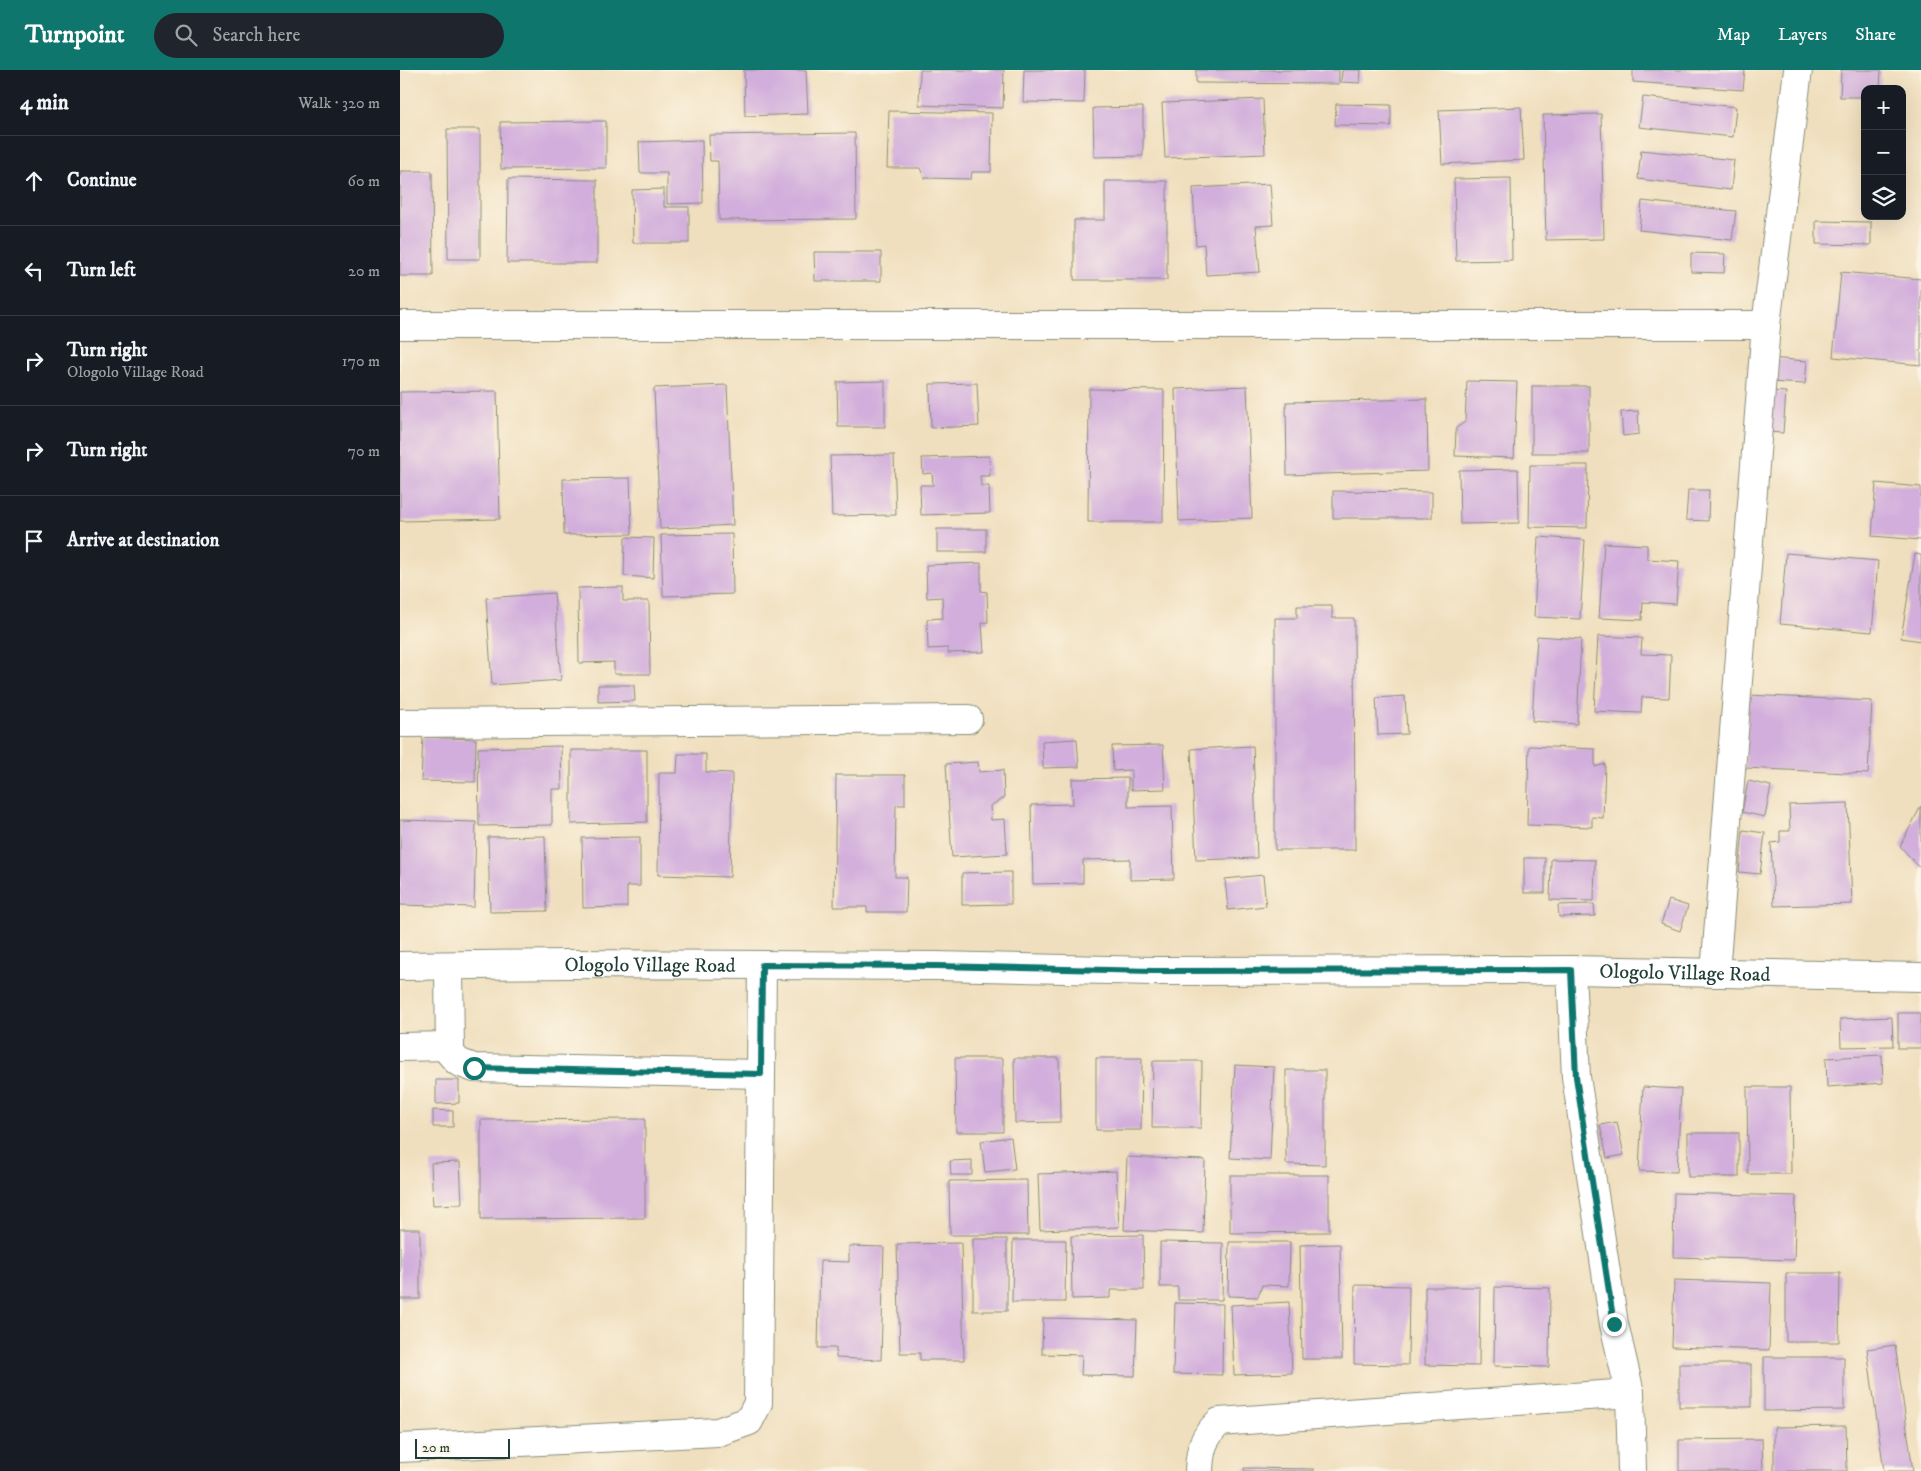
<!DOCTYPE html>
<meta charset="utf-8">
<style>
:root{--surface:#171b24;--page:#20242c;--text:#f1f3f6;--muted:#9ea1a6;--line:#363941;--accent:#0f766e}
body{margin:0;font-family:"IM FELL DW Pica",serif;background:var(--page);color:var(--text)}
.controls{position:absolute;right:15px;top:15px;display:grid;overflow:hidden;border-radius:10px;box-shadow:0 5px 20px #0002}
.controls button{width:45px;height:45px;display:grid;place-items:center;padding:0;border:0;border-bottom:1px solid var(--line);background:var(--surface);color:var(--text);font:25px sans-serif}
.scale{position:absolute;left:15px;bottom:12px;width:95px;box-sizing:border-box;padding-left:5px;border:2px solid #1f3d34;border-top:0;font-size:14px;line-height:18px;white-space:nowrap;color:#1f3d34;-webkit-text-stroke:4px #fcf5e5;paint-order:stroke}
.stop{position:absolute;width:15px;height:15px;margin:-11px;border:4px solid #0f766e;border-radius:50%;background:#fff}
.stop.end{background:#0f766e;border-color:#fff;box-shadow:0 1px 5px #0008}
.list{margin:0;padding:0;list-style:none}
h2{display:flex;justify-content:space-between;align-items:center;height:65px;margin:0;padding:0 20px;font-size:21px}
h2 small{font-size:16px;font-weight:400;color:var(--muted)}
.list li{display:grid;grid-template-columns:32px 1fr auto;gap:15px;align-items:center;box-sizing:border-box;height:90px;padding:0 20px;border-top:1px solid var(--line)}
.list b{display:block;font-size:19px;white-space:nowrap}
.list p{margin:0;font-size:16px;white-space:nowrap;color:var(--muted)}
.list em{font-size:16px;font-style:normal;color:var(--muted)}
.icon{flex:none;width:28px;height:28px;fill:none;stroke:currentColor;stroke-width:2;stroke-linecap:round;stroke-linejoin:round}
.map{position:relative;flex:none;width:1521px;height:1401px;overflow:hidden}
header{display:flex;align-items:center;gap:30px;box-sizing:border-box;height:70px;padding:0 25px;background:var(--accent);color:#fff}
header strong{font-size:24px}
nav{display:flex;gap:28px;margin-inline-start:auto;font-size:18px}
.search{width:350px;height:45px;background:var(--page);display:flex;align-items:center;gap:12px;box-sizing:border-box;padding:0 18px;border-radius:28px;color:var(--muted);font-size:19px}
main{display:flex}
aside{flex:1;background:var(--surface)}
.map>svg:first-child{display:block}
</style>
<header>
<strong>Turnpoint</strong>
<div class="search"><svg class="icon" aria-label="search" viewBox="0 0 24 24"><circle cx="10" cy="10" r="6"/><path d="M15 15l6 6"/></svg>Search here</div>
<nav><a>Map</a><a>Layers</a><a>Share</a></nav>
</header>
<main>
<aside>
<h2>4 min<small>Walk · 320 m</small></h2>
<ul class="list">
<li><svg class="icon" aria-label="ahead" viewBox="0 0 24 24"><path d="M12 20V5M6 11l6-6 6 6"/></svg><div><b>Continue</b></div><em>60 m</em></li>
<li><svg class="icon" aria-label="left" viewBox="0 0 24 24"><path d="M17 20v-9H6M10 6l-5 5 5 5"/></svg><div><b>Turn left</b></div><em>20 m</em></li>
<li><svg class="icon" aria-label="right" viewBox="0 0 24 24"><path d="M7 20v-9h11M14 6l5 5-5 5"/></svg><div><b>Turn right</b><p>Ologolo Village Road</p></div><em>170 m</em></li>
<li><svg class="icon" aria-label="right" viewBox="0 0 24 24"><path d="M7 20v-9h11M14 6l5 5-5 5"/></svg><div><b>Turn right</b></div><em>70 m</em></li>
<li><svg class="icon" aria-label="arrive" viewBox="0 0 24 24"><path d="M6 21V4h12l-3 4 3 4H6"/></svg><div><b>Arrive at destination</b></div></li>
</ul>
</aside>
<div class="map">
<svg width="1521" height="1401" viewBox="0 0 1521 1401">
<rect width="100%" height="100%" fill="#fcf5e5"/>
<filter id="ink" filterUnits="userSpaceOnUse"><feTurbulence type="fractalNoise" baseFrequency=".02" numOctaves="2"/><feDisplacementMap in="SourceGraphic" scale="10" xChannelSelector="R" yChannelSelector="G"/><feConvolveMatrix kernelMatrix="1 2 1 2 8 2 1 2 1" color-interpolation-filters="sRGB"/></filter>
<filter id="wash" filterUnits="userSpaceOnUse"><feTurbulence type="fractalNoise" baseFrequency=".0096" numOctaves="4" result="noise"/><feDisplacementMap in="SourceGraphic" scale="20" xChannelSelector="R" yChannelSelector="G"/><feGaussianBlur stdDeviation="1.12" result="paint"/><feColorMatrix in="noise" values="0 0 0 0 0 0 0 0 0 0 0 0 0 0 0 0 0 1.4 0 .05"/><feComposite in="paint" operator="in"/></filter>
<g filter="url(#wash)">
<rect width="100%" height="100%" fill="#f0dfbe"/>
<g id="blocks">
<g fill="#d2aedc">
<polygon points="344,0 406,0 408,44 345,46"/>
<polygon points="520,0 604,0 603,38 519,35"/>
<polygon points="624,0 685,0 684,33 623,32"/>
<polygon points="796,0 939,0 939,14 796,13"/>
<polygon points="942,0 961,0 960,13 941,12"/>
<polygon points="1233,0 1345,0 1343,20 1233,12"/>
<polygon points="1441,0 1481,0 1480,19 1465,19 1465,27 1440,27"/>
<polygon points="1243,27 1336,37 1333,67 1239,57"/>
<polygon points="863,29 865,84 765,88 762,33"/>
<polygon points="936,34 991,35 991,56 935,55"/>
<polygon points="743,37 743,86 694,87 693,38"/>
<polygon points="1121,37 1124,90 1042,94 1039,40"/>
<polygon points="489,41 592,43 591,102 572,102 571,109 524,108 520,98 487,98"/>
<polygon points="1201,44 1204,169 1146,170 1143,45"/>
<polygon points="206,51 206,98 101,99 100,52"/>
<polygon points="47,59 80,59 80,189 48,189"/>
<polygon points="455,63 456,149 319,150 318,91 310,91 309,65"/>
<polygon points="302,70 303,133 267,134 267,103 240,103 239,72"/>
<polygon points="1241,80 1334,90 1331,120 1238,109"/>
<polygon points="0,101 32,101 33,206 0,206"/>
<polygon points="1111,108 1112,190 1056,191 1054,109"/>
<polygon points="108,109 197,110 197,193 107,193"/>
<polygon points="705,111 767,111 767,210 674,210 674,150 705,150"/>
<polygon points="870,114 873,155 856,156 860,202 806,205 804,174 796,175 793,118"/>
<polygon points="264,119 264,137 289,137 289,173 233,173 232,120"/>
<polygon points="1242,131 1336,141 1332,170 1239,160"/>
<polygon points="1416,151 1471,152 1471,175 1416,174"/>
<polygon points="414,182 481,182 481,211 415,211"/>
<polygon points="1291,183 1325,184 1324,203 1291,202"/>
<polygon points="1441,202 1521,209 1521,295 1433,287"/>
<polygon points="1370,288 1407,291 1405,314 1369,312"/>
<polygon points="485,311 485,357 438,357 437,312"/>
<polygon points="1067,311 1117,312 1114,388 1055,386 1056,358 1065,352"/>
<polygon points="577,313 579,356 531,358 530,314"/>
<polygon points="327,315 333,455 260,459 254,318"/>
<polygon points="847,316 852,448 779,451 775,319"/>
<rect x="1132" y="316" width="57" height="67"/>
<polygon points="689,319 764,320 763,452 688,452"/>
<polygon points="97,321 100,449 0,451 0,322"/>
<polygon points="1369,321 1386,322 1383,363 1366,362"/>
<polygon points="1027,329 1028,401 887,405 886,332"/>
<polygon points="1238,341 1239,364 1223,366 1221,342"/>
<polygon points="494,385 496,445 432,446 430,386"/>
<polygon points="589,386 590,406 580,406 581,416 589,416 590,443 521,445 520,415 533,415 532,403 523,404 522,388"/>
<polygon points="1130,395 1188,395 1187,458 1129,457"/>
<polygon points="1118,399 1119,453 1060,454 1059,400"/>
<polygon points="230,408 232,464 164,465 163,409"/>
<polygon points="1476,413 1521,417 1521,470 1472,466"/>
<polygon points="1288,420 1309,420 1308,451 1286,450"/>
<polygon points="933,421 1032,422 1032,448 933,448"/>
<rect x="537" y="459" width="49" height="23"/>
<polygon points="332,464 333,524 263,526 261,465"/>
<polygon points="225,467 254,468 253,508 224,506"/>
<polygon points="1138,467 1185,470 1180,549 1134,547"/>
<polygon points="1204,473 1247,475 1247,489 1279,491 1276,534 1243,532 1242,550 1199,548"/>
<polygon points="1386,483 1478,491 1472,562 1380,554"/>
<polygon points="1515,484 1521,485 1521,571 1501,568"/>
<polygon points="581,493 581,521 587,522 588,552 582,553 584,582 548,583 548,578 528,579 527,549 543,548 542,527 527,528 526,495"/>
<polygon points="223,517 223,531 249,531 250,604 214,604 214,592 179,593 178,518"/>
<polygon points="154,523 161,610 92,615 86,528"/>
<polygon points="897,536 932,536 932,548 954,548 955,780 875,780 875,548 897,548"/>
<polygon points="1137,566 1181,569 1177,654 1132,651"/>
<polygon points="1198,566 1242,568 1241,584 1271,585 1269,628 1242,627 1241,643 1194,641"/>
<polygon points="198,615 234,615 235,631 198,632"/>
<polygon points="1348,625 1472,631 1468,704 1345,698"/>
<polygon points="1005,626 1007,664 978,665 976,628"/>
<polygon points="23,667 76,669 75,712 21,711"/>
<polygon points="677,669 679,697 643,698 642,671"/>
<polygon points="763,675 765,719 731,720 731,700 713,701 712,676"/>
<polygon points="161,676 162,719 152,719 152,755 79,756 78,678"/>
<polygon points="853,676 857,788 796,790 791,679"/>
<polygon points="1129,676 1195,679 1195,697 1205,694 1203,748 1192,747 1192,757 1127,755"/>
<polygon points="171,680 247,680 247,752 171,754"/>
<polygon points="278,684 306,684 306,702 332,703 330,807 258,805 259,703 277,703"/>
<polygon points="578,692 579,702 603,700 604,728 590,736 591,750 605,749 607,784 552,787 546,694"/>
<polygon points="436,705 505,705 505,735 496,735 495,807 507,807 506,842 467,842 467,837 434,837"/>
<polygon points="728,708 728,737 772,736 774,809 730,810 730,789 683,790 683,813 633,814 631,735 673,734 672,709"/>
<polygon points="1348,711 1371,716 1365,747 1342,742"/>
<polygon points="1448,733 1452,834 1374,836 1371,773 1380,772 1380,761 1390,761 1389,735"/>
<polygon points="1521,736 1521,799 1500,776"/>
<polygon points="0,750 76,752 74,837 0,835"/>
<polygon points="1343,760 1365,763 1360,804 1339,802"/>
<polygon points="145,766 147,841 90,842 88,767"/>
<polygon points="240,767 240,816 227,816 227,837 183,838 182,768"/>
<rect x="1124" y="788" width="21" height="35"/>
<polygon points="1151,789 1195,790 1194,831 1150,830"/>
<polygon points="611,802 611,834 562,835 562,803"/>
<polygon points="863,805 866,836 828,840 825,809"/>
<polygon points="1269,830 1288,836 1280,861 1261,854"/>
<polygon points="1194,834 1195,846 1159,847 1158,835"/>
<rect x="1498" y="943" width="23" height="35"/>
<polygon points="1492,947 1493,976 1441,977 1440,949"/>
<polygon points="1482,985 1483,1013 1427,1017 1426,988"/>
<polygon points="555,988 603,988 603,1062 556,1062"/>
<polygon points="614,988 659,988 660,1052 615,1053"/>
<polygon points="696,988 742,988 741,1060 696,1060"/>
<polygon points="753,991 802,991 801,1058 752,1058"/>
<polygon points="835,995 874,997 870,1090 830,1088"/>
<polygon points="886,1000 925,1000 925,1095 886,1094"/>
<polygon points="36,1010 59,1010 59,1033 36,1034"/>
<polygon points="1243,1017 1281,1019 1277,1102 1239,1101"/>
<polygon points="1347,1017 1390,1017 1391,1104 1348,1104"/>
<polygon points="33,1040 53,1041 53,1057 33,1057"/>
<polygon points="245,1049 245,1148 81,1149 81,1050"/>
<polygon points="1217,1052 1224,1085 1207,1088 1200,1055"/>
<rect x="1288" y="1063" width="51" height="44"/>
<polygon points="611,1067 615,1099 585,1102 581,1071"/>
<polygon points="727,1087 805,1090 803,1163 724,1160"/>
<polygon points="572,1090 572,1105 551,1105 550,1091"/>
<polygon points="60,1092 62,1134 33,1135 31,1093"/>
<polygon points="716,1101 719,1157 640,1160 638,1104"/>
<polygon points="830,1105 929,1105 929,1162 830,1163"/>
<polygon points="627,1110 628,1165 550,1165 549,1111"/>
<polygon points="1274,1123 1396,1126 1394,1190 1273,1187"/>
<rect x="0" y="1159" width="20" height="70"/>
<polygon points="743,1165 744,1220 710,1220 710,1228 672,1229 671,1166"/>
<rect x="573" y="1169" width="34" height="72"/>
<polygon points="613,1170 666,1170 665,1232 612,1232"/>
<polygon points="760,1172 823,1173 822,1230 778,1230 778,1217 760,1217"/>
<polygon points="829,1172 890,1172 889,1216 862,1215 858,1227 828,1226"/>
<polygon points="561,1173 564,1290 520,1290 520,1283 500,1283 497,1174"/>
<polygon points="940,1174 942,1289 902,1289 900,1175"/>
<polygon points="449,1176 484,1177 481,1290 436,1288 436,1278 418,1278 420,1191 449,1192"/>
<polygon points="1386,1203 1440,1203 1439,1272 1386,1272"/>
<polygon points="1274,1210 1371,1213 1369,1280 1272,1277"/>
<polygon points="955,1215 1009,1216 1008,1295 954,1294"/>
<polygon points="1025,1217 1080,1217 1079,1296 1025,1295"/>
<polygon points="1095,1217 1150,1218 1149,1297 1094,1296"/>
<polygon points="889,1232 892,1303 834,1305 831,1235"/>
<polygon points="775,1233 823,1234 822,1305 773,1304"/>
<polygon points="643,1248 737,1250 735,1306 681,1305 682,1285 642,1284"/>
<polygon points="1495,1275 1513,1401 1484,1401 1467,1279"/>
<polygon points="1364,1287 1444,1287 1444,1340 1364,1341"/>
<rect x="1279" y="1294" width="72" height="43"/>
<polygon points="1446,1356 1447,1401 1374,1401 1374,1357"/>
<polygon points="1362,1369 1363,1401 1279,1401 1279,1370"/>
<polygon points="844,1398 914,1399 914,1401 844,1401"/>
</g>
</g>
</g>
<g filter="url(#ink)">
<use href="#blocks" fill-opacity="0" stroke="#888e79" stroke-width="1"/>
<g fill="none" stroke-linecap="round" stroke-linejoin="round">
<g stroke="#888e79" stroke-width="30">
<g id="minor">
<polyline points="0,255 1366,255"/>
<polyline points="0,653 568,649"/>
<path id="s1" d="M 0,896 L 166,894 L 537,896 L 753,901 L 1171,900 L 1521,907"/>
<polyline points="49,896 50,983 58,992 74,998 361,1004"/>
<polyline points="1171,900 1176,1007 1214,1254 1230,1323 1232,1401"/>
<polyline points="1315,903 1366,255 1398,0"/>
<polyline points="0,977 50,976"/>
<polyline points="0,1378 318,1362 349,1351 358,1333 362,895"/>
<path d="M 799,1401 C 800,1378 803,1368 819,1352 L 1230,1323"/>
</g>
</g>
<use href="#minor" stroke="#fff" stroke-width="28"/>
</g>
</g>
<g fill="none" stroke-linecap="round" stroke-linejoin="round" filter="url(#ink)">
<polyline stroke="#0f766e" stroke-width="6" points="74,998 361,1004 362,895 536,896 753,901 1171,900 1176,1007 1214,1254"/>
</g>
<g text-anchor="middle" stroke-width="4" stroke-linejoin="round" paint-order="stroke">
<g font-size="20" fill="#1f3d34" stroke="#fcf5e5">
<text dy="7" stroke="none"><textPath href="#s1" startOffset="250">Ologolo Village Road</textPath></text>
<text dy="7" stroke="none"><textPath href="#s1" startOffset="1285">Ologolo Village Road</textPath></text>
</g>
</g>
</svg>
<div class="controls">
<button>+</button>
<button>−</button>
<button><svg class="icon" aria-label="layers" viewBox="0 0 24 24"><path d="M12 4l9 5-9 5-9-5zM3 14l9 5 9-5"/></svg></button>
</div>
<div class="scale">20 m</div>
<div class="stop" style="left:74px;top:998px"></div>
<div class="stop end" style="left:1214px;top:1254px"></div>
</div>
</main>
